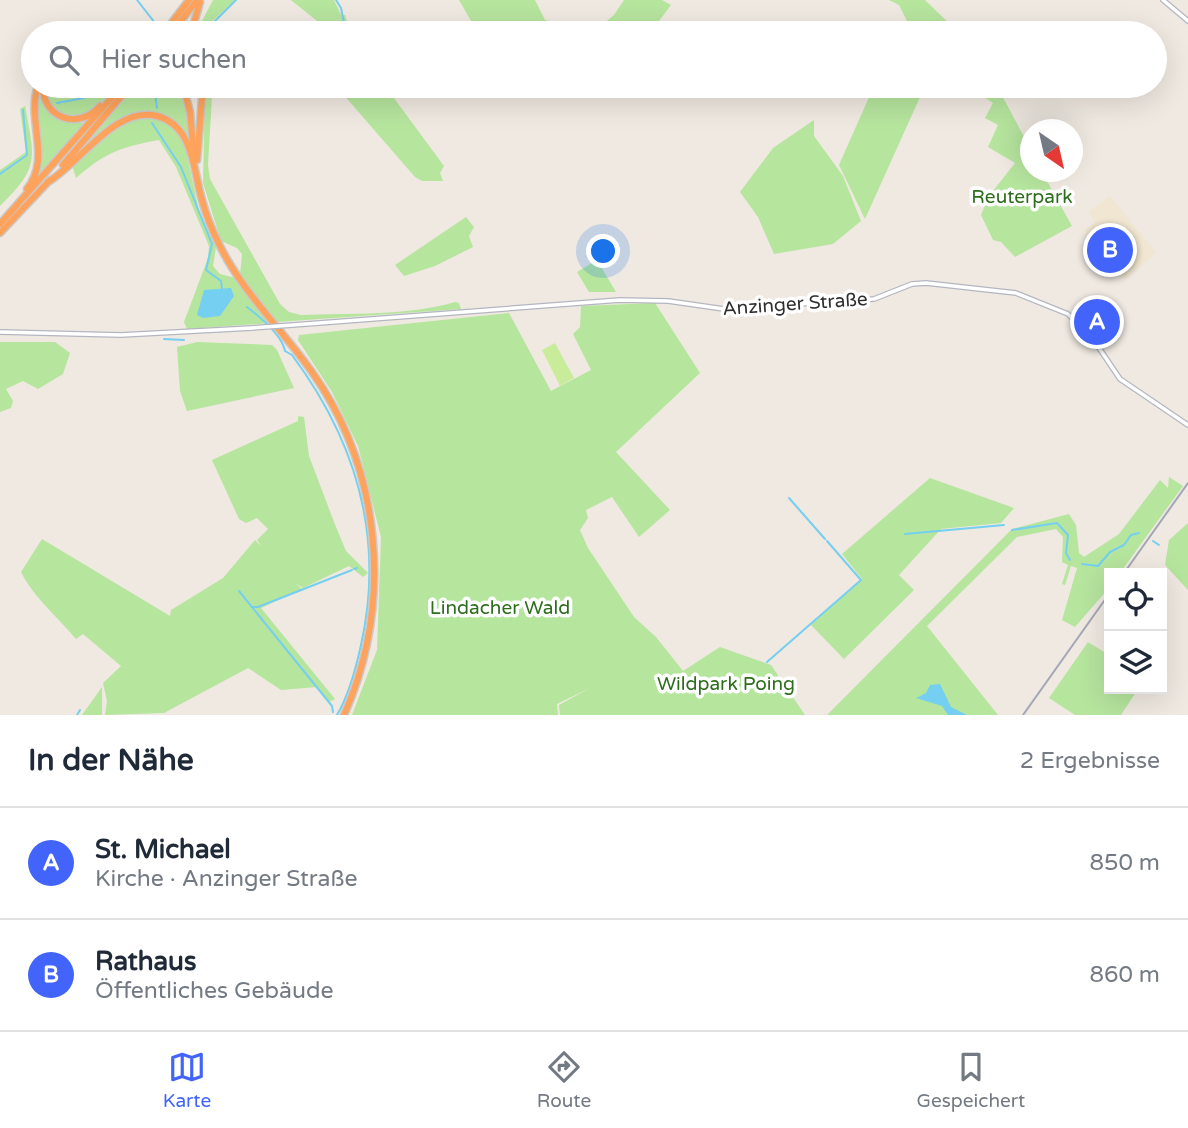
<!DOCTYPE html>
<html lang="de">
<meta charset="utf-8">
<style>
:root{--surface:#fff;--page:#f2f2f3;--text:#1f2937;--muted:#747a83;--line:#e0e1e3;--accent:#4264fb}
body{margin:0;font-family:"Varela Round",sans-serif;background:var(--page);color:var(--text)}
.controls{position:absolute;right:21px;bottom:21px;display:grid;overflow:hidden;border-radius:0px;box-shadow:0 7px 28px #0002}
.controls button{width:63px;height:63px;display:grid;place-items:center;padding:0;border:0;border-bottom:2px solid var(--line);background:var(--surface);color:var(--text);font:35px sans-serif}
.compass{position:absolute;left:1020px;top:119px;width:63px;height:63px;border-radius:50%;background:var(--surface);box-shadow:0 7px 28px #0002;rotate:146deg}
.you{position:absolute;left:604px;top:252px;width:24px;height:24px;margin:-18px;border:5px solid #fff;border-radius:50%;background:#1a73e8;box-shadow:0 0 0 10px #1a73e833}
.badge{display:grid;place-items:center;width:46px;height:46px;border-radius:50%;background:var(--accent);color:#fff;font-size:23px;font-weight:700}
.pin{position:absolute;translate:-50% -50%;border:4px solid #fff;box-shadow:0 2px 7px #0006}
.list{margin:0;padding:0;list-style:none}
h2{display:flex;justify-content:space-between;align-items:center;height:91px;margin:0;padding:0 28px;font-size:30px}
h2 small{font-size:23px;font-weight:400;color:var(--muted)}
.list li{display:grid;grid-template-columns:46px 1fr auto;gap:21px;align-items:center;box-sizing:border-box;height:112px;padding:0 28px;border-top:2px solid var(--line)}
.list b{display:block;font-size:26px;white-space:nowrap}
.list p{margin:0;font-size:23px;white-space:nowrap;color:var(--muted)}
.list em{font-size:23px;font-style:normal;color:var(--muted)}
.icon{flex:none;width:38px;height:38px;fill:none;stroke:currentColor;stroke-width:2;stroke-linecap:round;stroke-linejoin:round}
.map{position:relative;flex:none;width:1188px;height:715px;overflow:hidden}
.search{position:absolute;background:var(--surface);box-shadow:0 7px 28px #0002;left:21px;right:21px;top:21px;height:77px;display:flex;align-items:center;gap:18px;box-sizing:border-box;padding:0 24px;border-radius:38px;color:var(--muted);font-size:26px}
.sheet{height:315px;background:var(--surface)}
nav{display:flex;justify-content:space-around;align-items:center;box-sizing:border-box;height:98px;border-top:2px solid var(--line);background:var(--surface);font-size:19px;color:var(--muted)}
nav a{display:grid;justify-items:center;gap:4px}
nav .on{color:var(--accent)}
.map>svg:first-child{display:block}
</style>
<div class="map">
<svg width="1188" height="715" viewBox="0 0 1188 715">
<rect width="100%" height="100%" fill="#efe9e1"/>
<polygon fill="#f0e6d1" points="1110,196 1156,253 1126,279 1104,263 1117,252 1103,235 1090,243 1085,237 1086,229 1095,223 1089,212"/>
<g fill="#b6e59e">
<polygon points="213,0 235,0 200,33 202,21"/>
<polygon points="291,0 334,0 341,15 345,15 351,33 332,33"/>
<polygon points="459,0 535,0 545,20 595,31 614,15 624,0 662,0 671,5 650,33 478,33"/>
<polygon points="889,0 925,0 959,33 907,33 910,27 899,5"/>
<polygon points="114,24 145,29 149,33 76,33"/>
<path d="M 46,86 L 115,86 C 108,94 102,105 93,112 C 70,129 47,110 46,86 Z"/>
<path d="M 135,86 L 181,86 L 188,110 L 190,142 C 176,118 147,103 120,120 C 107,128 97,140 84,147 Z"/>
<path d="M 205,86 L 211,86 L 212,97 L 208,165 L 210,179 L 280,304 L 289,312 L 301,315 C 351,313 407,316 455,302 L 459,303 L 461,309 L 277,322 L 240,275 L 242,254 L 237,248 L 221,241 L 203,183 Z"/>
<polygon points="336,86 385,86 444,166 440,173 443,181 422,181 415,177"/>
<polygon points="874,86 925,86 865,219 839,165"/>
<polygon points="967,86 997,86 1030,148 1030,172 1042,172 1072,226 1015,257 1001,242 993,240 981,215 989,196 1015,163 988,147 998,125 985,118 993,103"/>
<path d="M 39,90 L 44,101 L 72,122 L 87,123 L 36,181 C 49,151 33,122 39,90 Z"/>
<path d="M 25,106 C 35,159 40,167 0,206 L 0,170 L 26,152 L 20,109 Z"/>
<path d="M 145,116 L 166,122 L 183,137 L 199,211 L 216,247 L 213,266 L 220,274 L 236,278 L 271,323 L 187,329 L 184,322 L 208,258 L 209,246 L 176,167 L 159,140 C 121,147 106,152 76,178 L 72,165 L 121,125 Z"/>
<polygon points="814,120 814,136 843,176 861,221 833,244 774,254 758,217 740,192 773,148"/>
<polygon points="466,217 474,227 469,236 473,247 435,266 404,276 395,265"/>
<polygon points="597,260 616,292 589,292 577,272"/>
<polygon points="655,303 700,373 616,452 670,510 639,537 612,497 586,510 588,518 580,530 588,548 634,617 656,637 683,671 720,647 771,665 805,715 560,715 559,705 590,688 557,704 558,715 352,715 377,650 381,537 358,446 332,392 298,340 299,335 509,313 551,391 591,370 573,334 580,327 581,306"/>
<polygon points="0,342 55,342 70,353 63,374 38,389 23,381 6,389 13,401 11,408 0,412"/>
<polygon points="197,342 272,345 277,350 294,388 187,411 180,391 177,347"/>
<path d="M 298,416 L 304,417 L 309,456 L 334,522 L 346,551 L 368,573 L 363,577 L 349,566 L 303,588 L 295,583 L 302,589 L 261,608 L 335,699 L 329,702 L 317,687 L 281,690 L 248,668 L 164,713 L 105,715 L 107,701 L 103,683 L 121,666 L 83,634 L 76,639 C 58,617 34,598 21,572 L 42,539 L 170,616 L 171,610 L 223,578 L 255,540 L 262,547 L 257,540 L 268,529 L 257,518 L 246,523 L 239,519 L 212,460 L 298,421 Z"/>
<polygon points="1169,477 1183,486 1120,573 1109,573 1109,588 1075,627 1062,620 1077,568 1071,566 1065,585 1062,584 1068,565 1062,562 1063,537 1056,529 1017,537 927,626 998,715 827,715 1012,529 1069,514 1076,525 1079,553 1084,557 1119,534 1160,480 1168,488"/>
<polygon points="930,478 1014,508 1001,523 941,529 899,575 914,590 844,659 811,625 862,579 842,554"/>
<polygon points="1188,523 1188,590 1165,565 1169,540"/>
<polygon points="1088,642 1109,655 1109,689 1138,689 1121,715 1075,715 1049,698"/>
<polygon points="102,687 102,715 82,715"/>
</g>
<polygon fill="#c8d9b8" points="1096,301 1113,318 1094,335 1078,319"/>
<polygon fill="#c9ec9a" points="555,343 574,378 560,386 542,350"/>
<g fill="#75cff0">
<polygon points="231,288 234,296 220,316 203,318 197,315 204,290"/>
<polygon points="940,684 951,707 967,715 948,715 942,706 916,698 926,693 930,685"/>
</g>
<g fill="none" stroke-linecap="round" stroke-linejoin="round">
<g stroke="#75cff0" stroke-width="2">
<polyline points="137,0 155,23"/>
<polyline points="336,0 341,8 346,33"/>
<polyline points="203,33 236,0"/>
<polyline points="154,86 157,108"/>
<polyline points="57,103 84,98 94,86"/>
<polyline points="152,123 181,167 212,244 206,270 221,281 222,289"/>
<polyline points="0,174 27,155 23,110"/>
<path d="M 247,307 C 260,317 282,335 285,351 L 292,355 C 356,441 385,538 361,645 C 356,668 349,695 337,715"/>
<polyline points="164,339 184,340"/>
<polyline points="789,498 825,539"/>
<polyline points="1012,530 1057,523 1068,535 1066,553 1070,560"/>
<polyline points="905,534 1004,525"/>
<polyline points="1153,541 1159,545"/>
<polyline points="1082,564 1098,566 1110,552 1124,545 1131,535 1139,533"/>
<polyline points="354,569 357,568"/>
<polyline points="239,591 332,706 333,712"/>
<polyline points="252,607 258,607 352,570"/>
<polyline points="767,662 861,580 827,541"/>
<polyline points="77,715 80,710"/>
</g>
<g stroke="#b4b7c1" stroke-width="6">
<g id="minor">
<polyline points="1163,0 1188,21"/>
<polyline points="293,325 620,300 668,301 724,309 874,299 912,284 926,283 1016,293 1068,314 1093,339 1120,379 1188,425"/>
<polyline points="0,332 121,335 252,328"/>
</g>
</g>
<g stroke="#c9c9c9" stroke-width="9">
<g id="highway">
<polyline points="164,33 189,0"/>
<polyline points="172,33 197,0"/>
<polyline points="191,33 200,2"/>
<path d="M 43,86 C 42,118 79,131 100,106"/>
<polyline points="183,86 190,112 194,157"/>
<polyline points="197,160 203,86"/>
<polyline points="63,165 130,86"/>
<path d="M 48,182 C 80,163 116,105 157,116 C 194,126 193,170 202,200 C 206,215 212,230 219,244 C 242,292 282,329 312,372 C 382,471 393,604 344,715"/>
<path d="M 27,189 C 52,158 26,120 38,86"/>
<polyline points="0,224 122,86"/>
<polyline points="0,233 49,181"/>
</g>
</g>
<use href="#minor" stroke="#fff" stroke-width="3.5"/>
<use href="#highway" stroke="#ffa35c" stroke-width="6"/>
<g stroke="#a3a6b8" stroke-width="2">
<polyline points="1124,573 1188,483"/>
<polyline points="1023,715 1109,594"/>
</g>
<g stroke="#b4b7c1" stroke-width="6" stroke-linecap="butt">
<polyline id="minor-bridge" points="252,328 293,325"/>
</g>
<use href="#minor-bridge" stroke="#fff" stroke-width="3.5"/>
</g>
<g text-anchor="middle" stroke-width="7" stroke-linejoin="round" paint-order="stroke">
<g font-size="19" fill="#2c6e1b" stroke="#fff">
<text x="1022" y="203">Reuterpark</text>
<text x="500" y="614">Lindacher Wald</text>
<text x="726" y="690">Wildpark Poing</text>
</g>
<g font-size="19" fill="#2e2e2e" stroke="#fff">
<text transform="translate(795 303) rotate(-4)" y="7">Anzinger Straße</text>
</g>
</g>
</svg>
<div class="controls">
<button><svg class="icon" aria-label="locate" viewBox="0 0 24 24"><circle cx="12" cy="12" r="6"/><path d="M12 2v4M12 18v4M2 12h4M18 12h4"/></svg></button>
<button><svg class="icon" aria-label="layers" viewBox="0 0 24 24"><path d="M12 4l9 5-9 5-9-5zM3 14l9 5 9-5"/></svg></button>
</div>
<svg class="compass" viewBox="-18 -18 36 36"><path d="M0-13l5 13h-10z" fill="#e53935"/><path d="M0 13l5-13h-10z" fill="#747a83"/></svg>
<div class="you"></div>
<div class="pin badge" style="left:1097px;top:322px">A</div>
<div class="pin badge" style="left:1110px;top:250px">B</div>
<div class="search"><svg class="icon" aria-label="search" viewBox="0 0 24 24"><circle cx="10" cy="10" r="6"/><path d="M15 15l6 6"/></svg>Hier suchen</div>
</div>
<section class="sheet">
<h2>In der Nähe<small>2 Ergebnisse</small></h2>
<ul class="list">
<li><span class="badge">A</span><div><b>St. Michael</b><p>Kirche · Anzinger Straße</p></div><em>850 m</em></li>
<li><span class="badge">B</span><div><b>Rathaus</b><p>Öffentliches Gebäude</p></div><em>860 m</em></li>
</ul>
</section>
<nav>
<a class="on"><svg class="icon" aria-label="map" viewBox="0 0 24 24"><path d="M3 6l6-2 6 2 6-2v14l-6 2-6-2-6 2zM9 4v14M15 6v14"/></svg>Karte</a>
<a><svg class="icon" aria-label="directions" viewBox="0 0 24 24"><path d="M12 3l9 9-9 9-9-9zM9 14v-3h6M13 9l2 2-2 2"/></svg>Route</a>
<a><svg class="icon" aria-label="saved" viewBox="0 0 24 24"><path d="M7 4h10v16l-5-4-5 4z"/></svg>Gespeichert</a>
</nav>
